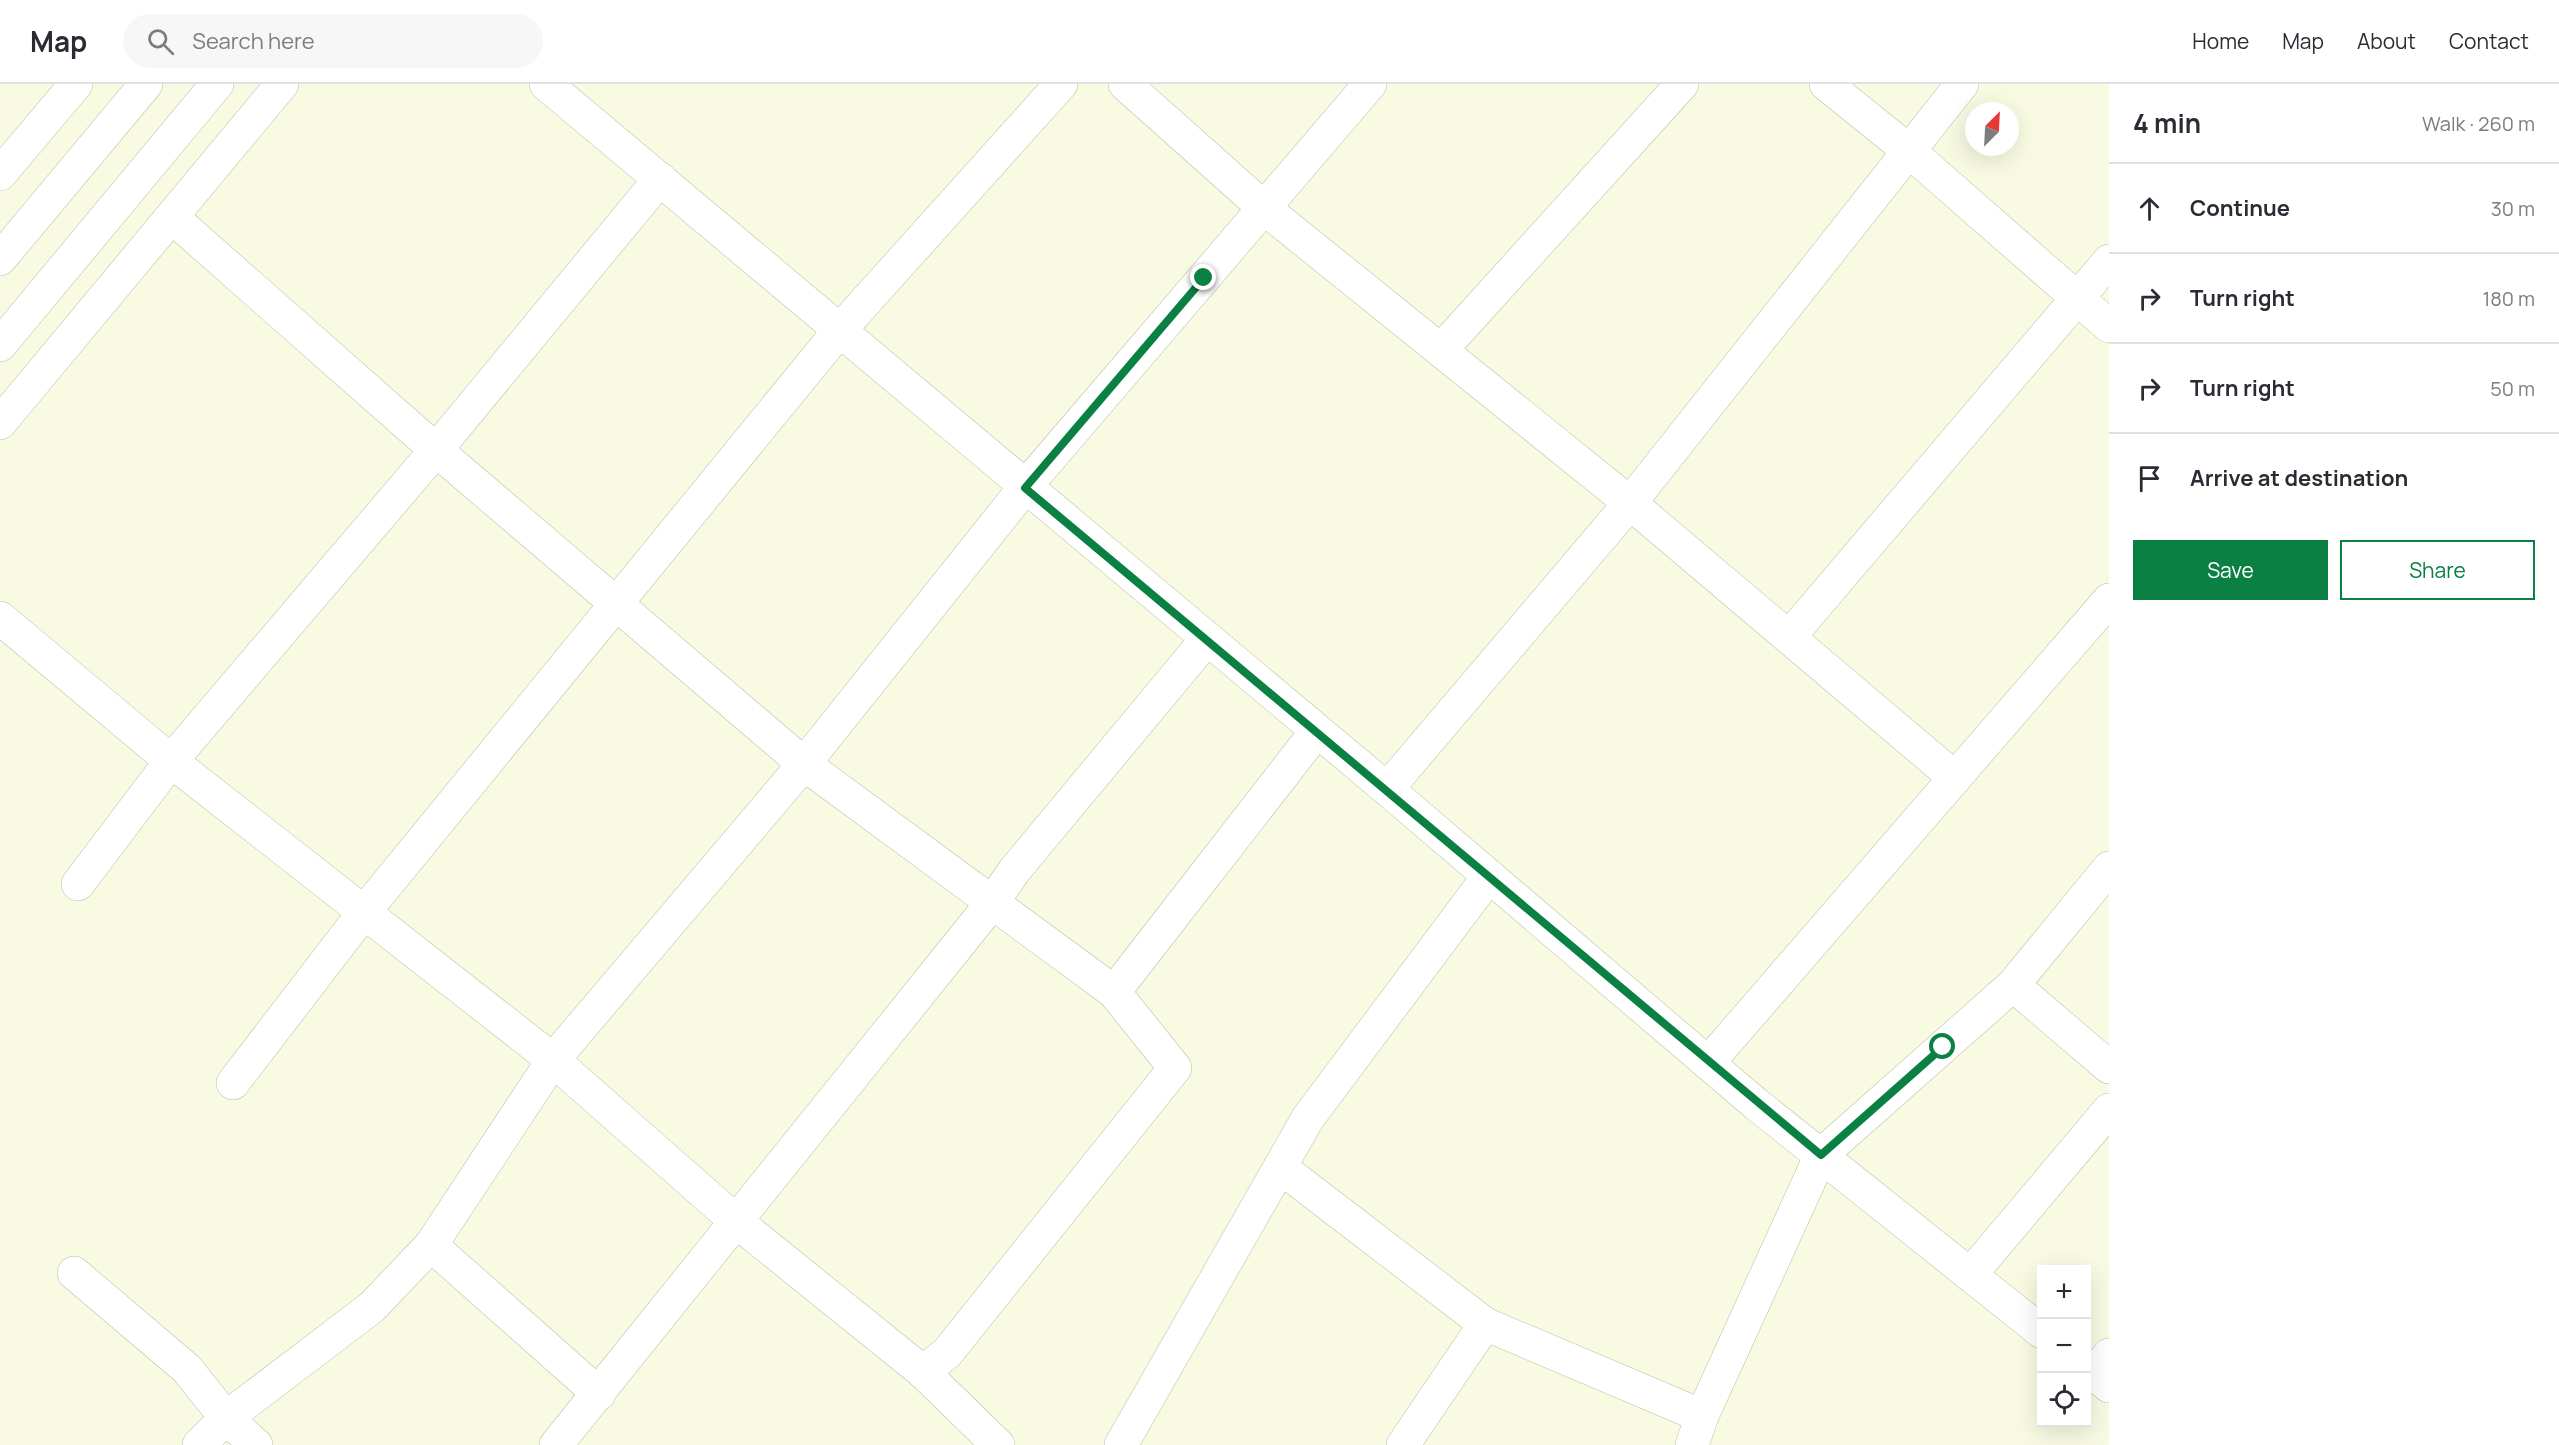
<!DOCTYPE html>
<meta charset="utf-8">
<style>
:root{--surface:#fff;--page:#f7f7f7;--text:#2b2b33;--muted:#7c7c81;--line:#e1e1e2;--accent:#0b8043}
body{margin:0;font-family:Manrope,sans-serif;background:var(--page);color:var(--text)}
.controls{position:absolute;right:18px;bottom:18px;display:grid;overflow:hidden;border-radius:0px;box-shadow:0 6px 24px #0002}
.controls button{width:54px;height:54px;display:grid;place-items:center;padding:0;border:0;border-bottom:2px solid var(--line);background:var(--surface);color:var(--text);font:30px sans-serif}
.compass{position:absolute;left:1965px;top:18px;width:54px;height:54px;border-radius:50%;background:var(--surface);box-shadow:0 6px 24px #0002;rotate:24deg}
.stop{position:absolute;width:18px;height:18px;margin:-14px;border:4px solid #0b8043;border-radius:50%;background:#fff}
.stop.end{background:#0b8043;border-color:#fff;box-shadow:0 2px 6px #0008}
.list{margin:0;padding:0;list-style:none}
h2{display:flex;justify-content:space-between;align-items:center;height:78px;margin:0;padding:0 24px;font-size:26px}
h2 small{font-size:20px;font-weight:400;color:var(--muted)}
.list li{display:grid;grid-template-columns:39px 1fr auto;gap:18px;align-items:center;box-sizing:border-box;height:90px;padding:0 24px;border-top:2px solid var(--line)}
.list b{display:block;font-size:22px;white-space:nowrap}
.list em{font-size:20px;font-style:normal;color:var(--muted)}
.actions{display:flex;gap:12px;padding:18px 24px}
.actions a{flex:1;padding:14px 0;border:2px solid var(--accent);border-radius:0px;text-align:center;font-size:21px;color:var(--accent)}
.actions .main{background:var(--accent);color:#fff}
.icon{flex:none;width:33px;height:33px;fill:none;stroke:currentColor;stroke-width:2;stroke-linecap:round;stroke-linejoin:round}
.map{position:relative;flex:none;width:2109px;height:1361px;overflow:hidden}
header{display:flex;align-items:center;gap:36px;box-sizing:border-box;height:84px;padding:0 30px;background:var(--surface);border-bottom:2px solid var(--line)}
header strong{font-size:28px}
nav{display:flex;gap:33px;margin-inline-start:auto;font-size:21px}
.search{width:420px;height:54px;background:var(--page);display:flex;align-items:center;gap:15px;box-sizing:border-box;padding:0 21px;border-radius:33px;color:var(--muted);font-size:22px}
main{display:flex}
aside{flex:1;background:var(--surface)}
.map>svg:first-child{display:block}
</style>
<header>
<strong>Map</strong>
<div class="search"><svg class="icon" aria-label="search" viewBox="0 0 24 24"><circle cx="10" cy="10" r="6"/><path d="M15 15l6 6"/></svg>Search here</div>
<nav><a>Home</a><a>Map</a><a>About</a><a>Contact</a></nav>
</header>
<main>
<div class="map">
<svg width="2109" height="1361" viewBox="0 0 2109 1361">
<rect width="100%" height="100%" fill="#f9fae2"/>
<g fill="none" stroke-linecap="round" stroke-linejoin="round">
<g stroke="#bcbca5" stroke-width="34">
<g id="minor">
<polyline points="1125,0 1264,124 1630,419 1955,694"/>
<polyline points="1826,0 1909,67 2109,242"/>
<polyline points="172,133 436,366 804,680 1114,908 1175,984 947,1269 923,1288"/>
<polyline points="1441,266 1682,0"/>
<polyline points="0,534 171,677 553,976 737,1138 923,1288 998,1361"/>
<polyline points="1789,553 2109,177"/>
<polyline points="1387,705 1630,419 1962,0"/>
<polyline points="78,800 171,677 436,366 660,95"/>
<polyline points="2013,901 2109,983"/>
<polyline points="1114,908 1316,648"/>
<polyline points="1708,979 2109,516"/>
<polyline points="233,999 365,827 839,247 1061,0"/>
<polyline points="1280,1083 1485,1240 1702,1332"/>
<polyline points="74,1189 187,1285 226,1334 256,1361"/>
<polyline points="1970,1191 2109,1026"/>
<polyline points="2094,1290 2109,1271"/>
<polyline points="599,1310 431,1161 553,976 804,680 1025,403 1370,0"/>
<polyline points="199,1361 226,1334 372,1223 431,1161"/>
<polyline points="556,1361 992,819 1014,787 1206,556"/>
<polyline points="1121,1361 1308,1034 1489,792"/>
<polyline points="1403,1361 1485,1240"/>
<polyline points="1692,1361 1702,1332 1821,1071 2013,901 2109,784"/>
</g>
</g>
<g stroke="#bcbca5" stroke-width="34">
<g id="tertiary">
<polyline points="546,0 1387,705 1756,1020 2042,1248"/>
<polyline points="0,90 76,0"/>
<polyline points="0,339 282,0"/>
<polyline points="2086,1284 2109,1302"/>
</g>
</g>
<g stroke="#bcbca5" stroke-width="34">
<g id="trunk">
<polyline points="0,175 146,0"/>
<polyline points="0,261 217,0"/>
</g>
</g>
<use href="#minor" stroke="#fff" stroke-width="33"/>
<use href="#tertiary" stroke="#fff" stroke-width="33"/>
<use href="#trunk" stroke="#fff" stroke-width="33"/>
</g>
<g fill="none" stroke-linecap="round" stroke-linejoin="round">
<polyline stroke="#0b8043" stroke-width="8" points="1204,194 1025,404 1821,1071 1943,963"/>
</g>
</svg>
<div class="controls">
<button>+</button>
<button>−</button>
<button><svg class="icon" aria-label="locate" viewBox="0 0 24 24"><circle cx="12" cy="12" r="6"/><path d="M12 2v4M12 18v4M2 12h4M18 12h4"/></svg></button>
</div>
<svg class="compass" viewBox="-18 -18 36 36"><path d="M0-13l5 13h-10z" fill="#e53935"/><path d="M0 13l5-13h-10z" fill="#7c7c81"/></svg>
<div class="stop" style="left:1943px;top:963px"></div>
<div class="stop end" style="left:1204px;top:194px"></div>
</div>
<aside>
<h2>4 min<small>Walk · 260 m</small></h2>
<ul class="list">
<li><svg class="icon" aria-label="ahead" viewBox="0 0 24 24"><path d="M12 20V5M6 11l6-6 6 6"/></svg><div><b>Continue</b></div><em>30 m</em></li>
<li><svg class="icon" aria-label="right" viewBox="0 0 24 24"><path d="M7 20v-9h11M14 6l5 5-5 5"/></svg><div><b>Turn right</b></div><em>180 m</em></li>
<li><svg class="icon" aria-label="right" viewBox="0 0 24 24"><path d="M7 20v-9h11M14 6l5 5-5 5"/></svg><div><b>Turn right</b></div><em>50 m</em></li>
<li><svg class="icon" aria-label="arrive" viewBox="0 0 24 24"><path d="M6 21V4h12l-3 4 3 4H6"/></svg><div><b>Arrive at destination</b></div></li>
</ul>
<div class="actions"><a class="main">Save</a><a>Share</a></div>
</aside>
</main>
